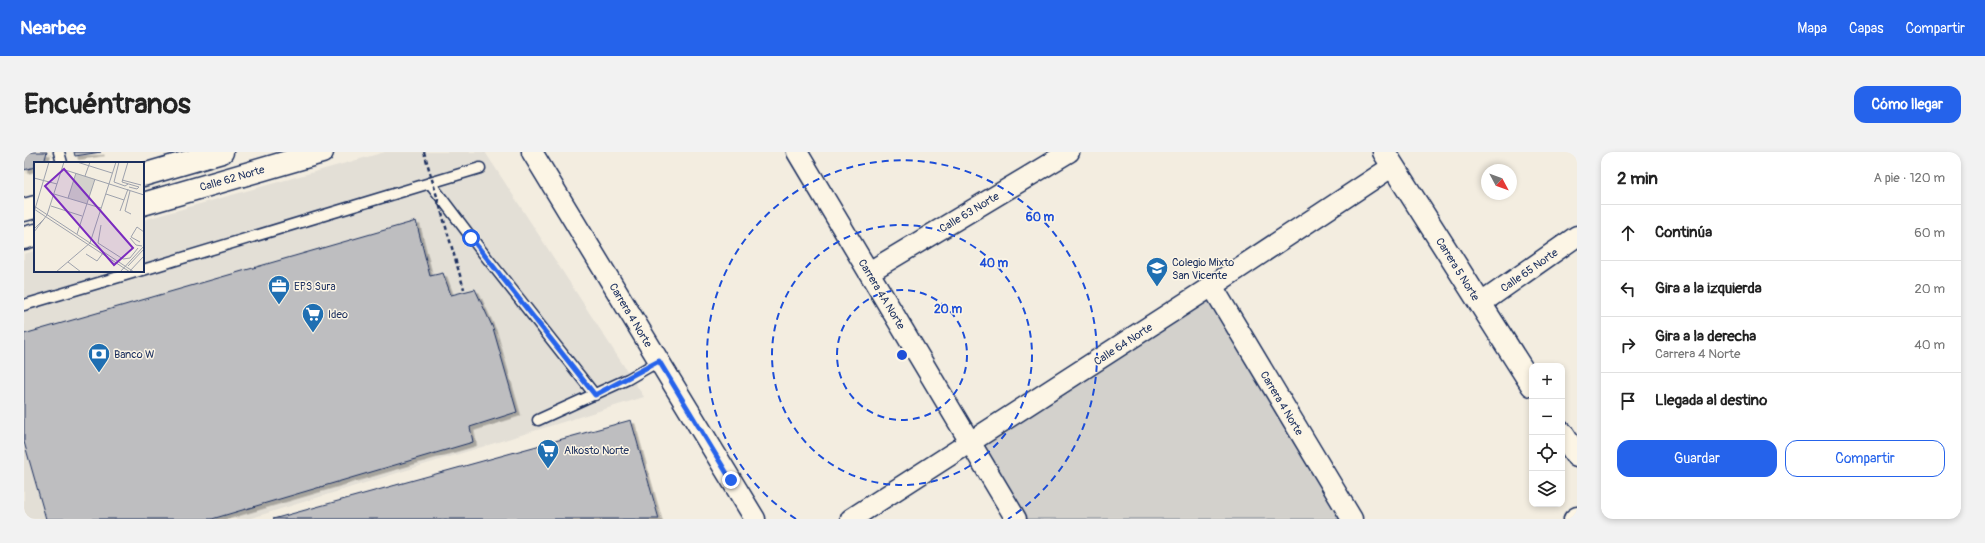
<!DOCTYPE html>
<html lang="es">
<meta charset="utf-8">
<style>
:root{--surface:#fff;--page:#f2f2f2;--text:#222;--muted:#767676;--line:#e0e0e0;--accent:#2563eb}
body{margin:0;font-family:Pangolin,sans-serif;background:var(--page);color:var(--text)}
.controls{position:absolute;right:12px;bottom:12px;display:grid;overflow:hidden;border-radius:8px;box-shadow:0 2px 6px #0003}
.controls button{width:36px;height:36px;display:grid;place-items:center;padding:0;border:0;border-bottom:1px solid var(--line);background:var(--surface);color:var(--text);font:20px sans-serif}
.compass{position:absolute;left:1457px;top:12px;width:36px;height:36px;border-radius:50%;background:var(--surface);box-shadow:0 2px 6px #0003;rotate:131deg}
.stop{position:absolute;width:12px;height:12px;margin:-9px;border:3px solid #2563eb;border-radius:50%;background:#fff}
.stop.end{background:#2563eb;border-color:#fff;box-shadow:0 1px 4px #0008}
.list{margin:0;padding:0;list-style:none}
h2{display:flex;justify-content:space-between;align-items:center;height:52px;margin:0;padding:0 16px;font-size:17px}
h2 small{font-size:13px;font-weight:400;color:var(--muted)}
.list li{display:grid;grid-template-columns:26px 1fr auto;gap:12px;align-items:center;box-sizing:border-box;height:56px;padding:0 16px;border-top:1px solid var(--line)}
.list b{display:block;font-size:15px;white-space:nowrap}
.list p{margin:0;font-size:13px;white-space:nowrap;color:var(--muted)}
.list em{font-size:13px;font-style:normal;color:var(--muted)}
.actions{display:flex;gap:8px;padding:12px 16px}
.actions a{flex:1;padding:9px 0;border:1px solid var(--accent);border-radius:12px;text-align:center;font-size:14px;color:var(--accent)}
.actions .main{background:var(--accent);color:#fff}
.icon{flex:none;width:22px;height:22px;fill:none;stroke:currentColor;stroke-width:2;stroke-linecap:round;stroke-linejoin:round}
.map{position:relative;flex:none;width:1553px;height:367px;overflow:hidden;border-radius:12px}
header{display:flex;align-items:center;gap:24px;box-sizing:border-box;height:56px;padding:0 20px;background:var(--accent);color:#fff}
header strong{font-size:19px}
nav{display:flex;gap:22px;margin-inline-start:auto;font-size:14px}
.intro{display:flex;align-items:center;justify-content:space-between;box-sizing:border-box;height:96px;padding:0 24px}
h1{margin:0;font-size:28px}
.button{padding:10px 18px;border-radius:12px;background:var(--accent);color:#fff;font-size:14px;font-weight:700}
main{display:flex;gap:24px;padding:0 24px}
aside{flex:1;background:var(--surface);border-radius:12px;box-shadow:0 2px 6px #0003}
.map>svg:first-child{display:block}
</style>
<header>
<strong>Nearbee</strong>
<nav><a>Mapa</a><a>Capas</a><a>Compartir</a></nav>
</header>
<div class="intro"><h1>Encuéntranos</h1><a class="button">Cómo llegar</a></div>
<main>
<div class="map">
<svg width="1553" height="367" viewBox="0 0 1553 367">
<defs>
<filter id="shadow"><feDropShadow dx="3.5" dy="3.5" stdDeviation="0" flood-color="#0004"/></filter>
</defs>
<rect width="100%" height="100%" fill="#f3ede0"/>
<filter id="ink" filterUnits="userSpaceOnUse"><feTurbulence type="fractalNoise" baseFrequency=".025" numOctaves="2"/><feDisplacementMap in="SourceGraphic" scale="8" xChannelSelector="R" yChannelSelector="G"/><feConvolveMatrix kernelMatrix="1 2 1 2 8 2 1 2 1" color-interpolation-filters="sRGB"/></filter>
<g filter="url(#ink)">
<polygon fill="#e3dfd6" points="361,0 461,0 620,245 224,367 0,367 0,102 11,99 11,119 119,119 119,68"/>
<polygon fill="#d3d1cc" stroke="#778095" points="1188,134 1328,367 992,367 946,290"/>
<g fill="#bebec0" stroke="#1b2f5e" filter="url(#shadow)">
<polygon points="0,0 23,0 21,7 25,11 11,11 11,15 0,18"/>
<polygon points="50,0 77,0 51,4"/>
<polygon points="392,69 406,124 419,121 427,143 451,137 469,176 493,260 446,275 449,290 188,367 22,367 0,290 0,182"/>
<polygon points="607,268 635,367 249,367"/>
</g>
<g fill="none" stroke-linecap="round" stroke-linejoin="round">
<g stroke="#1b2f5e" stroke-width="13">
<g id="lane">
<polyline points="35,0 38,11"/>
<polyline points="406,31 456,16"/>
<polyline points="119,118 406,31 456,97 571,243"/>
<polyline points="0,153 115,119"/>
<polyline points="514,268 604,227 635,209"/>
</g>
</g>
<g stroke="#1b2f5e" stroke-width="23">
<g id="street">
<polyline points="508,0 731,367"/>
<polyline points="773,0 992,367"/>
<polyline points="845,120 1045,0"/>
<polyline points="1188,134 1328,367"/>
<polyline points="1456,152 1553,84"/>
<polyline points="827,367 1188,134 1369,14"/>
<polyline points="1550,367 1553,365"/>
</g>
</g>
<g stroke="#1b2f5e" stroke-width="25">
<g id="secondary">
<polyline points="1360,0 1508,233"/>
<polyline points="119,23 198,0"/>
<polyline points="119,52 298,0"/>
<polyline points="0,58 11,55"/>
<polyline points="0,86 11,83"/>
<polyline points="1538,281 1553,304"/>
</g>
</g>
<use href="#lane" stroke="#fcf5e5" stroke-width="10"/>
<use href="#street" stroke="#fcf5e5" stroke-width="20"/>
<use href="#secondary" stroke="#fcf5e5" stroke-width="22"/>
<polyline stroke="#1b2f5e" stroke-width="2.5" stroke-dasharray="4 3" stroke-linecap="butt" points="400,0 440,137"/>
</g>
</g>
<g fill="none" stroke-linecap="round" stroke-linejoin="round" filter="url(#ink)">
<polyline stroke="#2563eb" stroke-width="5" points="447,86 571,243 635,209 707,328"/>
</g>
<g fill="none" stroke="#1d4ed8" stroke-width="2" stroke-dasharray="7 5">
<circle cx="878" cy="203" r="65"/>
<circle cx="878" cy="203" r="130"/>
<path d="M772 367A195 195 0 1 1 984 367"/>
</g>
<defs>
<g id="school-pin" transform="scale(1.15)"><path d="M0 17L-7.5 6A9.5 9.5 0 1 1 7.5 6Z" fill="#1f6fb2" stroke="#fcf5e5"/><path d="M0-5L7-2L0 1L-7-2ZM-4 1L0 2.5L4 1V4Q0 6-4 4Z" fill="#fff"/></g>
<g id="office-pin" transform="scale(1.15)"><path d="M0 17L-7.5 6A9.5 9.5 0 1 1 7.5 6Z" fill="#1f6fb2" stroke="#fcf5e5"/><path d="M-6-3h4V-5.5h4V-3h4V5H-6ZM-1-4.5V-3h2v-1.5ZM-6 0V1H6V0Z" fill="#fff"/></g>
<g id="supermarket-pin" transform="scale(1.15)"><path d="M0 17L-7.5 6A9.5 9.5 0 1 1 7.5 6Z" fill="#1f6fb2" stroke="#fcf5e5"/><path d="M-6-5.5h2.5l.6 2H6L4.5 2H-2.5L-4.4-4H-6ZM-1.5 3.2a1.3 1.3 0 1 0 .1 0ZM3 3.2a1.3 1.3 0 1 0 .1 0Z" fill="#fff"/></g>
<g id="bank-pin" transform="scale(1.15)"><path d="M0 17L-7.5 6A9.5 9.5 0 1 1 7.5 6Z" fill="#1f6fb2" stroke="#fcf5e5"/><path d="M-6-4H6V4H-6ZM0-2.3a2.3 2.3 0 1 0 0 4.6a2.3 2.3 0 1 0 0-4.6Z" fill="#fff"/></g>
</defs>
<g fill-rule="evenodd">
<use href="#school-pin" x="1133" y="116"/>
<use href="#office-pin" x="255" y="134"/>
<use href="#supermarket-pin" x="289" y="162"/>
<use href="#bank-pin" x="75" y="202"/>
<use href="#supermarket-pin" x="524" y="298"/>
</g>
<g text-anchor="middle" stroke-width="3" stroke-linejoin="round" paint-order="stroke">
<g font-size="11" fill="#1b2f5e" stroke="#fcf5e5">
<text transform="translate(208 26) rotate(-16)" y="4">Calle 62 Norte</text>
<text transform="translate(945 60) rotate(-31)" y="4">Calle 63 Norte</text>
<text transform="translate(1434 117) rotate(58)" y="4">Carrera 5 Norte</text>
<text transform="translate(1505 118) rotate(-35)" y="4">Calle 65 Norte</text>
<text transform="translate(858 142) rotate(59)" y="4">Carrera 4A Norte</text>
<text transform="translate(607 163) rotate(59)" y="4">Carrera 4 Norte</text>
<text transform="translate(1099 192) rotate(-33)" y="4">Calle 64 Norte</text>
<text transform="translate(1258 251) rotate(59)" y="4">Carrera 4 Norte</text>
</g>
<g font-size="11" fill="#1b2f5e" stroke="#fcf5e5" text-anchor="start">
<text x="1148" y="114">Colegio Mixto<tspan x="1148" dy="13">San Vicente</tspan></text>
<text x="270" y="138">EPS Sura</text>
<text x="304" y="166">Ideo</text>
<text x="90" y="206">Banco W</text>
<text x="540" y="302">Alkosto Norte</text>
</g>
</g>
<g transform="translate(10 10)">
<rect width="110" height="110" fill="#f3ede0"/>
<path d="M 42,11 L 61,17 L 53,42 L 34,36 Z" fill="#d3d1cc"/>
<path fill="none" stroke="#9da1ac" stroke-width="1" d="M 43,0 L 78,11M 85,0 L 80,20 L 91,24 L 94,22M 94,0 L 88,20 L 105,25 L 103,27 L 95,25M 28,7 L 110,33M 51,14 L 56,0M 0,16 L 23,22M 88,18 L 107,23M 96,29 L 91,49 L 97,52M 20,32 L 67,46M 72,32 L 90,38M 34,36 L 42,11M 0,44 L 100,110M 17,44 L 48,54M 0,47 L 96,110M 1,47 L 15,0M 86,49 L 94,27M 67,63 L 64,81 L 89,97 L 96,96 L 104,86M 0,67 L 10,57M 0,70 L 13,53 L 30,0M 43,72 L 61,17M 96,76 L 102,83 L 108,84M 106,80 L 97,75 L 103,65 L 110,70M 52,92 L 63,99 L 69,91M 34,100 L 47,110M 94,104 L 110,87M 22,110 L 56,81 L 82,0M 86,110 L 110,84M 95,110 L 110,94"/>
<path fill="#7b2cbf" fill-opacity="0.15" stroke="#7b2cbf" stroke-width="2" d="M 30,7 L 99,86 L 80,103 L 11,24 Z"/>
<rect width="110" height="110" fill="none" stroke="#1b2f5e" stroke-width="2"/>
</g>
<circle cx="878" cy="203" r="6" fill="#1d4ed8" stroke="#fcf5e5" stroke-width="2"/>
<g font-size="12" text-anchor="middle" font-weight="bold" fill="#1d4ed8" stroke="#fcf5e5" stroke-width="3" stroke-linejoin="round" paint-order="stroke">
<text x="1016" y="69">60 m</text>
<text x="970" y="115">40 m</text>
<text x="924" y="161">20 m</text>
</g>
</svg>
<div class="controls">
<button>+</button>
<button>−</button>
<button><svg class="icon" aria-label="locate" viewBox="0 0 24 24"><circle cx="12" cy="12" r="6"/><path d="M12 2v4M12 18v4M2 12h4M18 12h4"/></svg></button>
<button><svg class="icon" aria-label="layers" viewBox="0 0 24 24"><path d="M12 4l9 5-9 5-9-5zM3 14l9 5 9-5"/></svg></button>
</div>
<svg class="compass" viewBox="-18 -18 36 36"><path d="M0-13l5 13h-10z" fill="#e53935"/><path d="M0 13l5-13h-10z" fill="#767676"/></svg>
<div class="stop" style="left:447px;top:86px"></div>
<div class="stop end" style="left:707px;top:328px"></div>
</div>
<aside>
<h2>2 min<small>A pie · 120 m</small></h2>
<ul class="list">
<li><svg class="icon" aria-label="ahead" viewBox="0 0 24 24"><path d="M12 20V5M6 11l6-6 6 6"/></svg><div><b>Continúa</b></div><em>60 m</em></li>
<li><svg class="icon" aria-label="left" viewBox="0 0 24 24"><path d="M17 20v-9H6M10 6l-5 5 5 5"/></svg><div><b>Gira a la izquierda</b></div><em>20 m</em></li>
<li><svg class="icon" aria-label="right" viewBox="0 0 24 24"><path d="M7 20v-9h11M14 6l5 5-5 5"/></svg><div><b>Gira a la derecha</b><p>Carrera 4 Norte</p></div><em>40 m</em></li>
<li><svg class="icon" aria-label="arrive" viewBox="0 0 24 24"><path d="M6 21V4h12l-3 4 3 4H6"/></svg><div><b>Llegada al destino</b></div></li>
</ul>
<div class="actions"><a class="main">Guardar</a><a>Compartir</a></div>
</aside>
</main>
